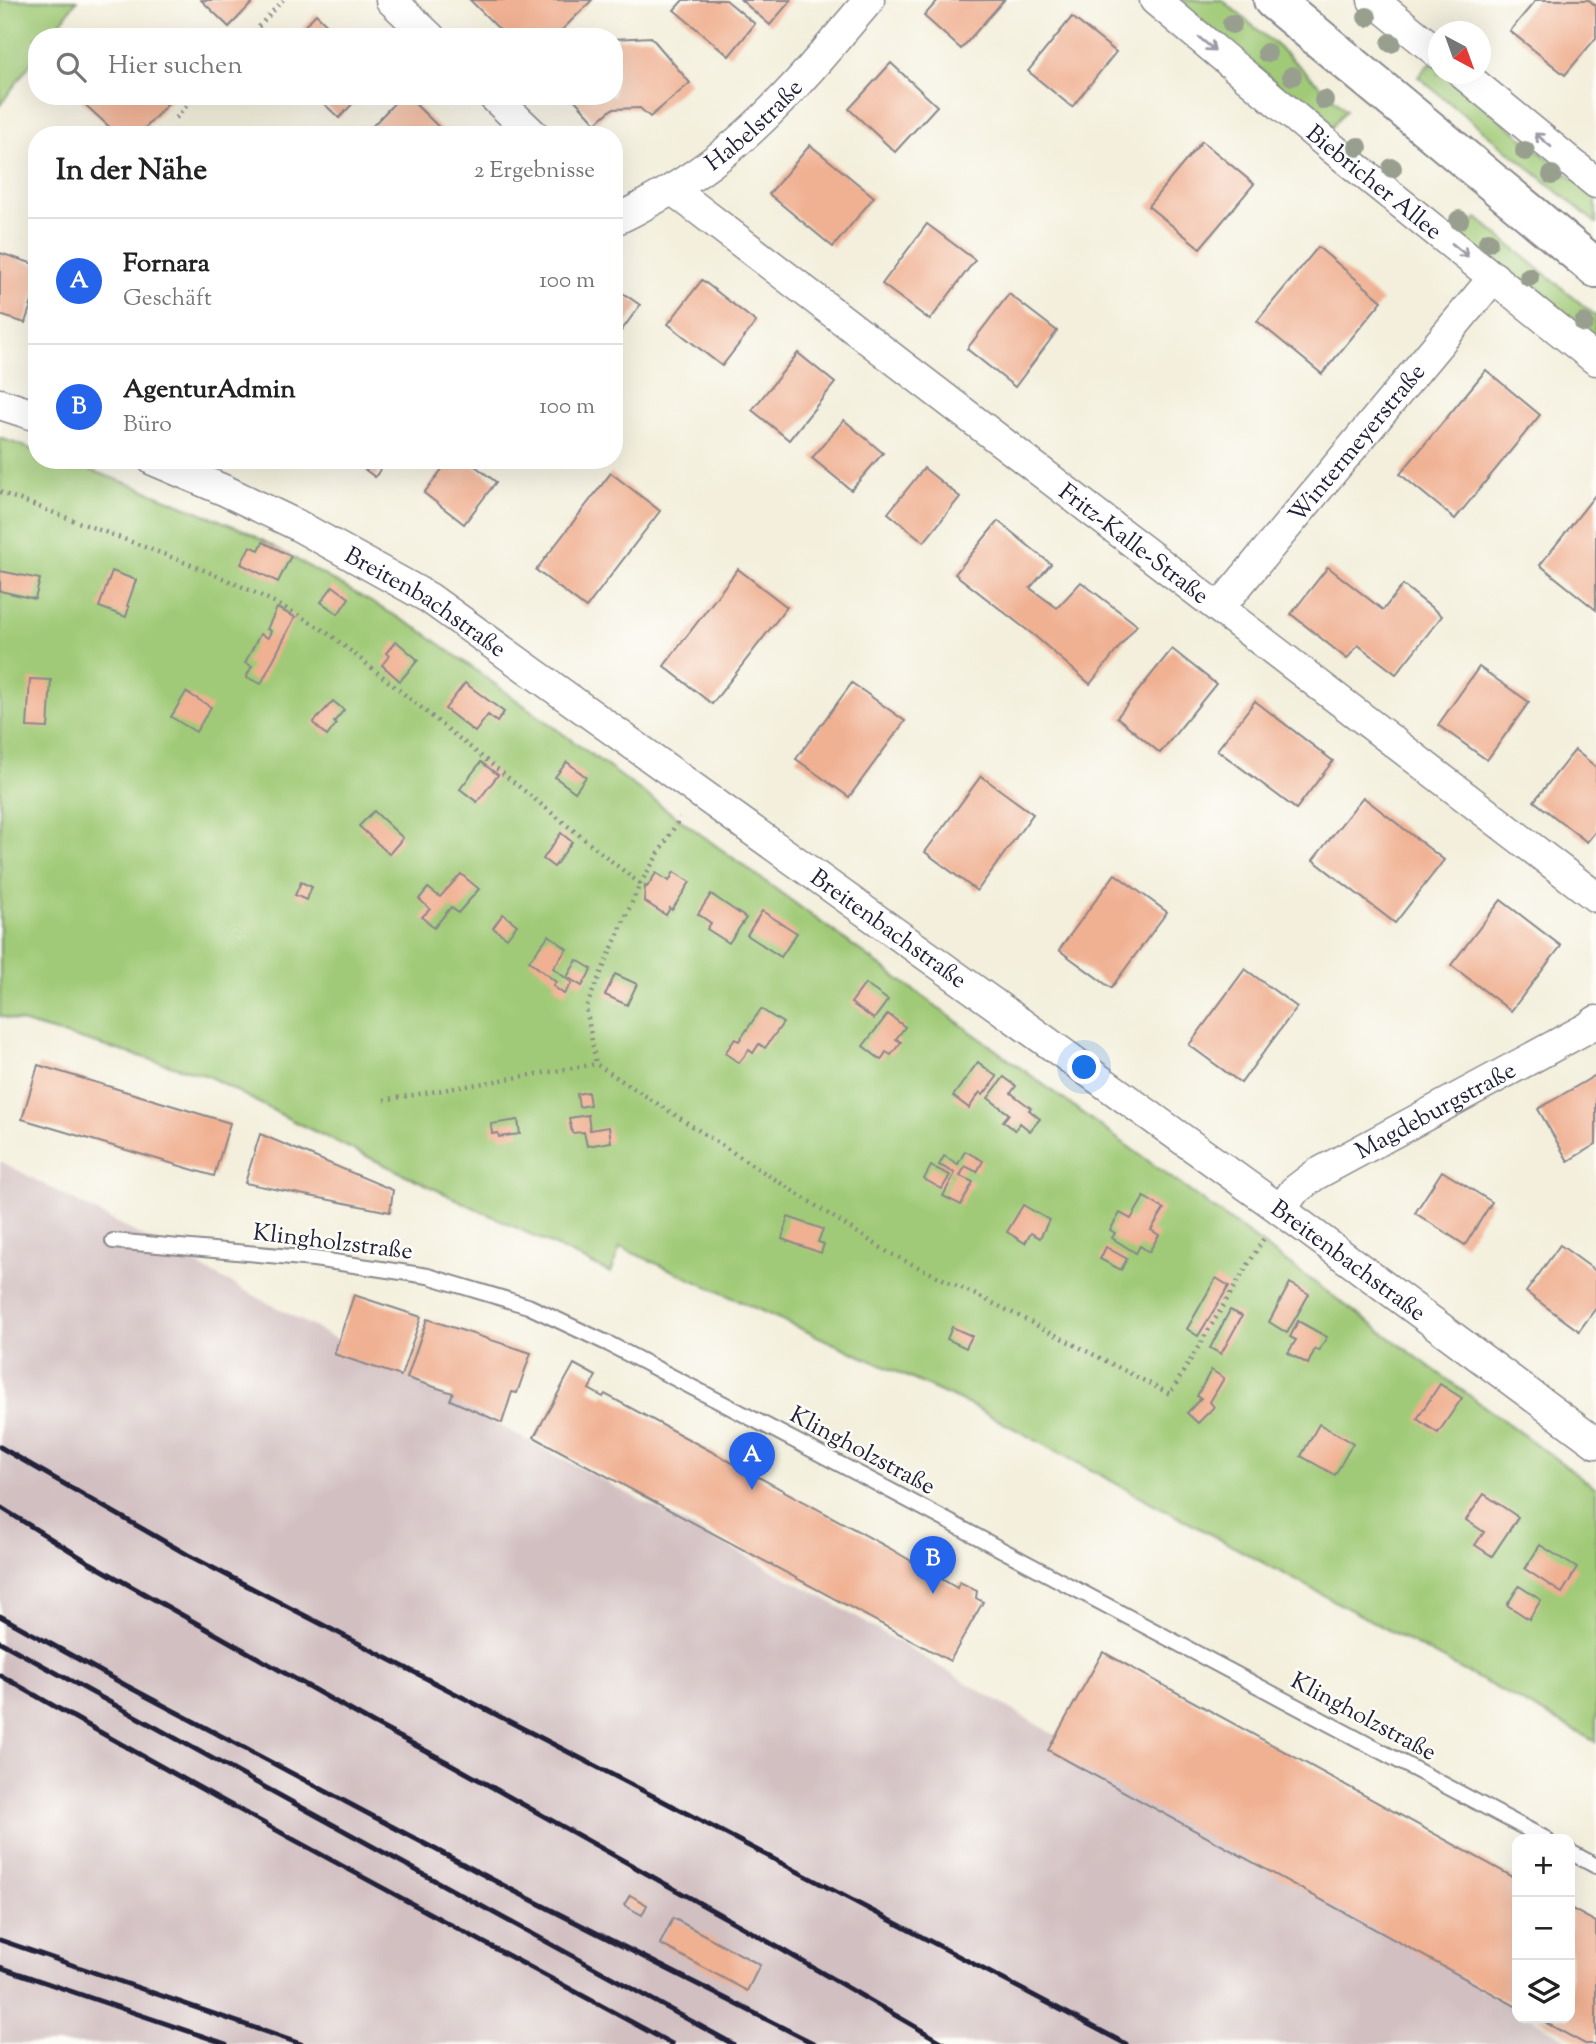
<!DOCTYPE html>
<html lang="de">
<meta charset="utf-8">
<style>
:root{--surface:#fff;--page:#f6f6f6;--text:#222;--muted:#767676;--line:#e0e0e0;--accent:#2563eb}
body{margin:0;font-family:"Sorts Mill Goudy",serif;background:var(--page);color:var(--text)}
.controls{position:absolute;right:21px;bottom:21px;display:grid;overflow:hidden;border-radius:14px;box-shadow:0 7px 28px #0002}
.controls button{width:63px;height:63px;display:grid;place-items:center;padding:0;border:0;border-bottom:2px solid var(--line);background:var(--surface);color:var(--text);font:35px sans-serif}
.compass{position:absolute;left:1428px;top:21px;width:63px;height:63px;border-radius:50%;background:var(--surface);box-shadow:0 7px 28px #0002;rotate:139deg}
.you{position:absolute;left:1085px;top:1068px;width:24px;height:24px;margin:-18px;border:5px solid #fff;border-radius:50%;background:#1a73e8;box-shadow:0 0 0 10px #1a73e833}
.badge{display:grid;place-items:center;width:46px;height:46px;border-radius:50%;background:var(--accent);color:#fff;font-size:23px;font-weight:700}
.pin{position:absolute;translate:-50% -58px;filter:drop-shadow(0 2px 4px #0008)}
.pin::after{content:'';position:absolute;top:37px;width:24px;height:21px;background:inherit;clip-path:polygon(0 0,100% 0,50% 100%)}
.list{margin:0;padding:0;list-style:none}
h2{display:flex;justify-content:space-between;align-items:center;height:91px;margin:0;padding:0 28px;font-size:30px}
h2 small{font-size:23px;font-weight:400;color:var(--muted)}
.list li{display:grid;grid-template-columns:46px 1fr auto;gap:21px;align-items:center;box-sizing:border-box;height:126px;padding:0 28px;border-top:2px solid var(--line)}
.list b{display:block;font-size:26px;white-space:nowrap}
.list p{margin:0;font-size:23px;white-space:nowrap;color:var(--muted)}
.list em{font-size:23px;font-style:normal;color:var(--muted)}
.icon{flex:none;width:38px;height:38px;fill:none;stroke:currentColor;stroke-width:2;stroke-linecap:round;stroke-linejoin:round}
.map{position:relative;flex:none;width:1596px;height:2044px;overflow:hidden}
.search{position:absolute;background:var(--surface);box-shadow:0 7px 28px #0002;left:28px;top:28px;width:595px;height:77px;display:flex;align-items:center;gap:18px;box-sizing:border-box;padding:0 24px;border-radius:28px;color:var(--muted);font-size:26px}
.panel{position:absolute;background:var(--surface);box-shadow:0 7px 28px #0002;left:28px;top:126px;width:595px;height:343px;border-radius:28px}
.map>svg:first-child{display:block}
</style>
<div class="map">
<svg width="1596" height="2044" viewBox="0 0 1596 2044">
<rect width="100%" height="100%" fill="#fdfcf7"/>
<filter id="ink" filterUnits="userSpaceOnUse"><feTurbulence type="fractalNoise" baseFrequency=".0143" numOctaves="2"/><feDisplacementMap in="SourceGraphic" scale="14" xChannelSelector="R" yChannelSelector="G"/><feConvolveMatrix kernelMatrix="1 2 1 2 8 2 1 2 1" color-interpolation-filters="sRGB"/></filter>
<filter id="wash" filterUnits="userSpaceOnUse"><feTurbulence type="fractalNoise" baseFrequency=".00686" numOctaves="4" result="noise"/><feDisplacementMap in="SourceGraphic" scale="28" xChannelSelector="R" yChannelSelector="G"/><feGaussianBlur stdDeviation="1.57" result="paint"/><feColorMatrix in="noise" values="0 0 0 0 0 0 0 0 0 0 0 0 0 0 0 0 0 1.4 0 .05"/><feComposite in="paint" operator="in"/></filter>
<g filter="url(#wash)">
<rect width="100%" height="100%" fill="#f3efdc"/>
<polygon fill="#d2bfc1" points="0,1161 814,1592 1517,2010 1517,2018 1531,2018 1575,2044 0,2044"/>
<g fill="#a0ca77" stroke="#617659" stroke-width="2">
<polygon points="0,0 77,0 50,37 37,37 37,55 0,105"/>
<polygon points="1177,0 1222,0 1283,51 1346,110 1330,129"/>
<polygon points="1431,62 1438,68 1438,74 1445,74 1596,198 1596,223 1418,77"/>
<polygon points="1477,218 1596,316 1596,346 1462,238"/>
<polygon points="0,438 37,451 37,460 62,460 135,486 246,531 422,631 1596,1488 1596,1742 974,1407 620,1247 611,1273 295,1122 208,1076 0,1016"/>
</g>
<g id="blocks">
<g fill="#f0b092">
<polygon points="201,0 255,0 229,27"/>
<polygon points="470,0 592,0 555,37 507,37"/>
<polygon points="683,0 726,0 755,24 729,56 674,10"/>
<polygon points="741,0 791,0 770,25"/>
<polygon points="938,0 1004,0 961,49 924,16"/>
<polygon points="1536,0 1589,0 1596,6 1596,38 1565,75 1510,31"/>
<polygon points="316,14 340,37 294,37"/>
<polygon points="1072,17 1116,52 1072,107 1028,71"/>
<polygon points="651,37 690,83 650,117 640,108 612,109 596,123 571,96 614,96 614,39"/>
<polygon points="891,63 937,106 895,152 849,109"/>
<polygon points="76,96 167,96 171,100 139,135 118,135"/>
<polygon points="316,96 360,96 339,118"/>
<polygon points="401,96 407,96 447,135 364,135"/>
<polygon points="1202,141 1254,184 1200,248 1148,206"/>
<polygon points="810,145 874,197 833,247 769,194"/>
<polygon points="927,224 975,260 930,320 882,284"/>
<polygon points="1318,247 1382,301 1322,374 1257,321"/>
<polygon points="0,253 37,265 37,286 25,323 0,315"/>
<polygon points="702,280 756,322 722,366 668,324"/>
<polygon points="614,287 640,305 614,341"/>
<polygon points="1009,294 1057,331 1015,387 967,349"/>
<polygon points="798,353 835,383 789,440 752,410"/>
<polygon points="1486,370 1540,415 1455,519 1400,474"/>
<polygon points="844,420 883,453 851,490 812,458"/>
<polygon points="352,460 387,460 375,477"/>
<polygon points="449,460 467,460 496,482 464,524 424,493"/>
<polygon points="924,468 960,497 924,542 888,513"/>
<polygon points="611,473 660,511 586,608 536,570"/>
<polygon points="1596,494 1596,610 1540,565"/>
<polygon points="998,521 1051,564 1030,588 1057,608 1081,582 1137,625 1090,684 1036,637 955,574"/>
<polygon points="263,542 291,556 278,582 241,564 250,546 259,550"/>
<polygon points="1328,567 1383,610 1403,585 1442,616 1396,674 1358,645 1347,659 1291,614"/>
<polygon points="738,569 787,607 712,704 664,666"/>
<polygon points="0,571 40,579 35,599 0,591"/>
<polygon points="112,571 136,580 127,606 129,607 126,617 99,607"/>
<polygon points="333,586 349,598 338,614 321,602"/>
<polygon points="277,608 295,617 261,684 246,677 252,666 245,663 260,634 268,638 271,631 267,629"/>
<polygon points="396,641 418,660 400,681 382,665 389,656 386,653"/>
<polygon points="1172,649 1216,684 1160,753 1117,717"/>
<polygon points="1479,667 1529,702 1487,760 1438,725"/>
<polygon points="30,679 51,680 48,728 27,727"/>
<polygon points="465,683 504,712 497,722 488,715 475,732 445,709"/>
<polygon points="852,683 905,721 849,797 796,759"/>
<polygon points="186,692 211,707 196,732 171,717"/>
<polygon points="333,701 344,710 334,722 336,724 327,736 313,723"/>
<polygon points="1255,701 1333,761 1296,809 1217,750"/>
<polygon points="1575,750 1596,767 1596,831 1587,842 1534,801"/>
<polygon points="481,762 498,775 477,802 460,789"/>
<polygon points="567,762 586,777 575,792 555,777"/>
<polygon points="981,776 1033,814 977,891 925,852"/>
<polygon points="1363,797 1444,860 1395,923 1313,860"/>
<polygon points="374,811 403,838 389,854 359,826"/>
<polygon points="561,833 572,842 554,867 543,859"/>
<polygon points="674,872 690,882 672,910 670,908 666,915 644,901 645,886 647,887 656,873 669,881"/>
<polygon points="461,874 479,889 458,913 451,907 434,928 422,917 430,909 419,899 428,888 440,897"/>
<polygon points="1115,874 1167,912 1111,988 1059,950"/>
<polygon points="301,882 312,887 306,900 295,895"/>
<polygon points="711,894 746,918 729,943 707,929 711,923 698,914"/>
<polygon points="1501,900 1561,946 1511,1011 1451,965"/>
<polygon points="762,911 797,933 781,957 747,935"/>
<polygon points="503,914 517,925 507,938 493,928"/>
<polygon points="549,935 567,949 553,968 572,983 564,994 553,986 556,982 529,961"/>
<polygon points="577,960 592,969 582,986 567,977"/>
<polygon points="1245,969 1297,1007 1241,1083 1189,1045"/>
<polygon points="615,974 637,984 627,1005 605,995"/>
<polygon points="865,984 888,1000 874,1019 851,1003"/>
<polygon points="761,1009 783,1023 765,1048 759,1044 753,1053 749,1050 739,1063 725,1053 735,1039 739,1041"/>
<polygon points="888,1014 905,1027 896,1039 901,1042 891,1055 886,1052 881,1060 863,1046"/>
<polygon points="978,1062 997,1077 983,1095 980,1092 969,1108 953,1096"/>
<polygon points="38,1065 230,1123 214,1176 22,1119"/>
<polygon points="1596,1075 1596,1144 1568,1161 1538,1109"/>
<polygon points="1004,1077 1016,1086 1011,1093 1031,1108 1029,1110 1040,1119 1030,1131 1020,1123 1015,1130 1003,1121 1009,1114 988,1098"/>
<polygon points="588,1092 590,1105 579,1107 577,1094"/>
<polygon points="588,1115 590,1130 609,1127 611,1142 587,1146 584,1132 572,1133 569,1118"/>
<polygon points="518,1120 520,1134 499,1137 498,1133 492,1134 491,1124"/>
<polygon points="260,1134 393,1190 390,1212 245,1183"/>
<polygon points="965,1151 983,1161 977,1172 965,1166 960,1176 973,1182 961,1205 943,1196 955,1173 939,1165 944,1156 958,1164"/>
<polygon points="931,1166 950,1175 942,1189 924,1179"/>
<polygon points="1442,1171 1492,1202 1465,1245 1415,1213"/>
<polygon points="1144,1197 1164,1209 1151,1230 1159,1235 1149,1252 1140,1246 1136,1253 1112,1238 1115,1233 1110,1230 1120,1213 1131,1219"/>
<polygon points="1023,1205 1049,1220 1040,1238 1031,1233 1025,1243 1007,1232"/>
<polygon points="788,1217 823,1229 818,1242 824,1244 821,1253 782,1239"/>
<polygon points="1560,1245 1596,1271 1596,1308 1579,1331 1526,1292"/>
<polygon points="1106,1247 1127,1259 1121,1270 1100,1259"/>
<polygon points="1216,1278 1229,1286 1198,1336 1187,1329"/>
<polygon points="1290,1283 1309,1294 1287,1333 1269,1322"/>
<polygon points="354,1295 421,1317 401,1376 334,1354"/>
<polygon points="1230,1310 1242,1316 1221,1354 1210,1348"/>
<polygon points="427,1319 531,1353 517,1393 512,1392 502,1423 450,1400 453,1393 407,1378"/>
<polygon points="1298,1321 1327,1337 1319,1351 1315,1349 1308,1364 1288,1353 1296,1340 1290,1337"/>
<polygon points="952,1327 972,1336 966,1348 947,1339"/>
<polygon points="574,1364 596,1376 589,1389 603,1397 605,1394 703,1447 891,1549 957,1588 960,1582 977,1591 976,1598 983,1602 950,1661 534,1437"/>
<polygon points="1211,1370 1224,1378 1210,1402 1214,1407 1198,1423 1187,1413 1201,1398 1197,1396"/>
<polygon points="1440,1384 1462,1398 1438,1433 1417,1419"/>
<polygon points="1319,1424 1353,1443 1335,1475 1301,1456"/>
<polygon points="1484,1494 1518,1517 1492,1556 1475,1545 1484,1532 1466,1520"/>
<polygon points="1540,1545 1577,1568 1562,1593 1525,1569"/>
<polygon points="1519,1586 1541,1600 1529,1619 1507,1605"/>
<polygon points="1103,1652 1517,1879 1517,2007 1048,1750"/>
<polygon points="630,1895 647,1905 642,1915 624,1905"/>
<polygon points="1570,1908 1596,1922 1596,2044 1585,2044 1537,2018 1570,2018"/>
<polygon points="673,1918 760,1965 747,1991 660,1944"/>
</g>
</g>
</g>
<g filter="url(#ink)">
<use href="#blocks" fill-opacity="0" stroke="#8a888c" stroke-width="2"/>
<g fill="none" stroke-linecap="round" stroke-linejoin="round">
<g stroke="#8a888c" stroke-width="18">
<g id="service">
<polyline points="113,1241 314,1259 428,1276 528,1306 609,1344 878,1484 1546,1839"/>
<polyline points="1570,1852 1596,1866"/>
</g>
</g>
<g stroke="#8a888c" stroke-width="33">
<g id="minor">
<polyline points="391,0 430,37"/>
<path id="s1" d="M 1155,0 L 1331,147 L 1596,360"/>
<polyline points="1373,0 1438,53"/>
<polyline points="1463,74 1596,183"/>
<polyline points="493,96 534,135"/>
<path id="s2" d="M 673,190 L 1596,897"/>
<path id="s3" d="M 614,220 C 628,215 640,207 653,200 C 745,151 803,78 869,0"/>
<polyline points="0,404 37,416"/>
<path id="s4" d="M 153,460 L 226,491 L 297,525 L 429,598 L 1281,1210 L 1596,1443"/>
<path id="s5" d="M 1219,608 L 1494,277"/>
<path id="s6" d="M 1281,1210 L 1294,1191 L 1315,1175 L 1587,1028 L 1596,1021"/>
</g>
</g>
<g stroke="#8a888c" stroke-width="42">
<polyline id="secondary" points="1273,0 1596,268"/>
</g>
<g stroke="#8a888c" stroke-width="4.5" stroke-dasharray="2 5" stroke-linecap="butt">
<polyline points="249,37 283,0"/>
<polyline points="176,118 195,96"/>
<path d="M 0,492 C 48,511 97,529 145,547 C 210,572 274,597 332,636 L 640,884 L 586,1007 L 596,1064"/>
<polyline points="640,884 680,818"/>
<polyline points="384,1100 596,1064 889,1253 1005,1309 1170,1394 1264,1238"/>
</g>
<use href="#service" stroke="#fff" stroke-width="14"/>
<use href="#minor" stroke="#fff" stroke-width="30"/>
<use href="#secondary" stroke="#fff" stroke-width="38"/>
<g stroke="#22223b" stroke-width="5">
<polyline points="0,1447 188,1555 686,1813 1126,2044"/>
<polyline points="0,1507 90,1563 373,1723 447,1762 753,1933 945,2044"/>
<polyline points="0,1616 127,1686 514,1891 815,2044"/>
<polyline points="0,1642 733,2044"/>
<path d="M 0,1675 C 221,1803 447,1922 672,2044"/>
<polyline points="0,1940 301,2044"/>
<polyline points="0,1967 226,2044"/>
</g>
</g>
<g fill="#989f8f">
<circle cx="1367" cy="17" r="10"/>
<circle cx="1232" cy="24" r="10"/>
<circle cx="1391" cy="43" r="10"/>
<circle cx="1267" cy="53" r="10"/>
<circle cx="1292" cy="76" r="10"/>
<circle cx="1324" cy="100" r="10"/>
<circle cx="1358" cy="147" r="10"/>
<circle cx="1525" cy="151" r="10"/>
<circle cx="1392" cy="168" r="10"/>
<circle cx="1552" cy="175" r="10"/>
<circle cx="1459" cy="220" r="10"/>
<circle cx="1488" cy="242" r="10"/>
<circle cx="1529" cy="277" r="10"/>
<circle cx="1584" cy="323" r="10"/>
</g>
<defs><path id="oneway-shaft" d="M-6 0H5M1.5-3L5.5 0L1.5 3" fill="none" stroke-width="1.6" stroke-linecap="round" stroke-linejoin="round" transform="scale(1.75)"/></defs>
<g stroke="#9c9ca7">
<use href="#oneway-shaft" transform="translate(1207 44) rotate(40)"/>
<use href="#oneway-shaft" transform="translate(1543 140) rotate(-140)"/>
<use href="#oneway-shaft" transform="translate(1460 250) rotate(39)"/>
</g>
</g>
<g text-anchor="middle" stroke-width="5" stroke-linejoin="round" paint-order="stroke">
<g font-size="24" fill="#22223b" stroke="#fdfcf7">
<text dy="8" stroke="none"><textPath href="#s3" startOffset="170">Habelstraße</textPath></text>
<text dy="8" stroke="none"><textPath href="#s1" startOffset="285">Biebricher Allee</textPath></text>
<text dy="8" stroke="none"><textPath href="#s5" startOffset="215">Wintermeyerstraße</textPath></text>
<text dy="8" stroke="none"><textPath href="#s2" startOffset="581">Fritz-Kalle-Straße</textPath></text>
<text dy="8" stroke="none"><textPath href="#s4" startOffset="308">Breitenbachstraße</textPath></text>
<text dy="8" stroke="none"><textPath href="#s4" startOffset="875">Breitenbachstraße</textPath></text>
<text dy="8" stroke="none"><textPath href="#s6" startOffset="186">Magdeburgstraße</textPath></text>
<text transform="translate(333 1241) rotate(7)" y="8">Klingholzstraße</text>
<text dy="8" stroke="none"><textPath href="#s4" startOffset="1442">Breitenbachstraße</textPath></text>
<text transform="translate(863 1450) rotate(28)" y="8">Klingholzstraße</text>
<text transform="translate(1364 1716) rotate(28)" y="8">Klingholzstraße</text>
</g>
</g>
</svg>
<div class="controls">
<button>+</button>
<button>−</button>
<button><svg class="icon" aria-label="layers" viewBox="0 0 24 24"><path d="M12 4l9 5-9 5-9-5zM3 14l9 5 9-5"/></svg></button>
</div>
<svg class="compass" viewBox="-18 -18 36 36"><path d="M0-13l5 13h-10z" fill="#e53935"/><path d="M0 13l5-13h-10z" fill="#767676"/></svg>
<div class="you"></div>
<div class="pin badge" style="left:752px;top:1490px">A</div>
<div class="pin badge" style="left:933px;top:1594px">B</div>
<div class="search"><svg class="icon" aria-label="search" viewBox="0 0 24 24"><circle cx="10" cy="10" r="6"/><path d="M15 15l6 6"/></svg>Hier suchen</div>
<section class="panel">
<h2>In der Nähe<small>2 Ergebnisse</small></h2>
<ul class="list">
<li><span class="badge">A</span><div><b>Fornara</b><p>Geschäft</p></div><em>100 m</em></li>
<li><span class="badge">B</span><div><b>AgenturAdmin</b><p>Büro</p></div><em>100 m</em></li>
</ul>
</section>
</div>
